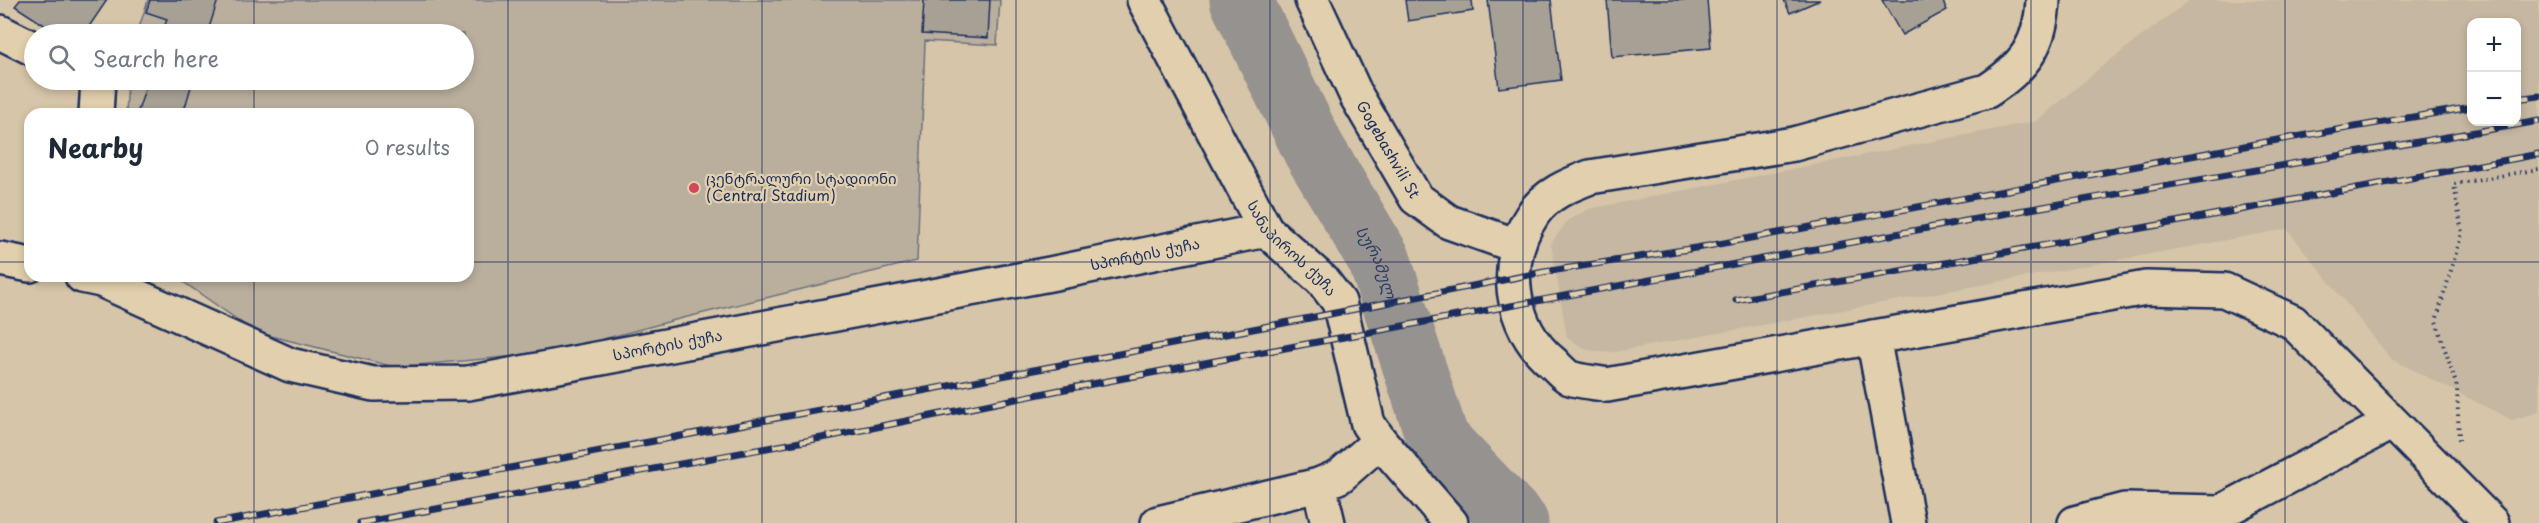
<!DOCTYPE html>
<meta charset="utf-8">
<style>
:root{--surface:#fff;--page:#f6f6f7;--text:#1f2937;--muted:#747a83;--line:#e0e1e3}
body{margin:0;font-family:"Playpen Sans","Noto Sans Georgian",sans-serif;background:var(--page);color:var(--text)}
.controls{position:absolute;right:18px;top:18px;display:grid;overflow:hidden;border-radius:12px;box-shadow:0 3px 9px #0003}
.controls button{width:54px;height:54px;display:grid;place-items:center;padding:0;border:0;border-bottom:2px solid var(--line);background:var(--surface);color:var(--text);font:30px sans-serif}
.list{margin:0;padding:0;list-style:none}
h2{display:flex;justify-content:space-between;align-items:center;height:78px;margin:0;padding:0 24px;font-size:26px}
h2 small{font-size:20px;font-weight:400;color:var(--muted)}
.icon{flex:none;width:33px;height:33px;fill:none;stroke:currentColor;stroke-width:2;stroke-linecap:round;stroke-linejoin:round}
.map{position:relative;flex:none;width:2539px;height:523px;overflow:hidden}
.search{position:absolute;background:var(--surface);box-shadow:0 3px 9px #0003;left:24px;top:24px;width:450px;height:66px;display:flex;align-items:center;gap:15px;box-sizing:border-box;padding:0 21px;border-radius:33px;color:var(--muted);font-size:22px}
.panel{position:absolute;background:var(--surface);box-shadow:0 3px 9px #0003;left:24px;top:108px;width:450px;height:174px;border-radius:18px}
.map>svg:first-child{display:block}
</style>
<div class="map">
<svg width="2539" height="523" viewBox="0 0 2539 523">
<rect width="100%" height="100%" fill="#d6c5a8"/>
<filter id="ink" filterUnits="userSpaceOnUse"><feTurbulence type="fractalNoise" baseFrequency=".0167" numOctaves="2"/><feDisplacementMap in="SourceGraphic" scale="12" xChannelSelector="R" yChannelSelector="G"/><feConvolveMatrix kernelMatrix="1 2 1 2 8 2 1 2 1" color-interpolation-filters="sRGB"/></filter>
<g filter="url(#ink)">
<path fill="#c5b7a1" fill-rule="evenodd" d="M 2190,0 L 2539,0 L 2539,412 L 2512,420 L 2391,359 L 2287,229 L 1614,352 L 1586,350 L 1567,337 L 1551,244 L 1568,220 L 1589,209 L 2037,121 L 2100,68 ZM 2472,22 L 2516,22 L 2516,122 L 2472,122 Z"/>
<polygon fill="#baaf9d" stroke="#6a6f7e" stroke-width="1.5" points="148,0 1000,0 997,45 925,41 917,261 675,320 551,353 395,367 255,332 175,276 468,276 468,114 126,114 128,80 464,80 464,34 137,34"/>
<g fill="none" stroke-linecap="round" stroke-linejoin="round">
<path stroke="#96928f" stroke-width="63" id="s1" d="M 1241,0 L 1314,150 L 1379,259 L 1438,440 L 1517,523"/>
</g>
<g fill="#a7a095" stroke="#1b2f5e" stroke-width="1.5">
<polygon points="20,0 107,0 84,34 58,34 15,6"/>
<polygon points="150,0 218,0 207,34 162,34 167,19 146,12"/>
<polygon points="924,0 990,0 988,38 922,34"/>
<polygon points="1405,0 1472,0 1473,11 1408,21"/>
<polygon points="1488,0 1551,0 1561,80 1499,88"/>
<polygon points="1607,0 1707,0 1711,48 1612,57"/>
<polygon points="1784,0 1820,0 1790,13"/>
<polygon points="1882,0 1942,0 1947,10 1902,35"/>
<polygon points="148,80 193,80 183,114 137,114"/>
</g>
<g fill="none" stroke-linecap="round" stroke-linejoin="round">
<g stroke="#1b2f5e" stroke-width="38">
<g id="minor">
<path id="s2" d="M 1144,0 L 1266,230 L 1322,280 L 1339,302 L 1368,424 L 1380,441 L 1451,523"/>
<path id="s3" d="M 1312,0 L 1357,97 L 1416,198 L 1449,222 L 1517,246"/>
<polyline points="0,32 34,49"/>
<polyline points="96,114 98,80"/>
<polyline points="0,259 30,265"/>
<path id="s4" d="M 82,276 L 101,280 L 290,365 L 373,384 L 468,383 L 1050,274 L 1266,230"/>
<polyline points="1873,337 1908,523"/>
<polyline points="1319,485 1328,523"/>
<polyline points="1158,523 1319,485 1340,476 1380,441"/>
<polyline points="2075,523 2125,510 2221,512 2391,423"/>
</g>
</g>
<g stroke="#1b2f5e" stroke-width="38">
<path id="tertiary" d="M 2043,0 C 2041,45 2024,67 1987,91 L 1794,144 L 1590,177 C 1569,185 1546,194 1533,214 C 1501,261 1509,327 1553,363 C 1558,368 1564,375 1570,378 C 1581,382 1595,382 1607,385 L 2146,288 L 2224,290 L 2293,322 L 2492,523"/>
</g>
<polyline stroke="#1b2f5e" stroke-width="4" stroke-dasharray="1.5 4.5" stroke-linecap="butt" points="2459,440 2457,387 2436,321 2462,233 2454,184 2539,169"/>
<use href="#minor" stroke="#e2cfad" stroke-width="33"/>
<use href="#tertiary" stroke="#e2cfad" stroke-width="33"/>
<g stroke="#1b2f5e" stroke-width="7">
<g id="rail">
<polyline points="2516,99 2539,96"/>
<polyline points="1736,300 2170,223 2539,154"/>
<polyline points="216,523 1274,325 1544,272 1708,246 2266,142 2472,107"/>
<polyline points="360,523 827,437 1060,390 2019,211 2539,121"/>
</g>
</g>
<use href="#rail" stroke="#e2cfad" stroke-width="4.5" stroke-dasharray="14" stroke-linecap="butt"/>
</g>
</g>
<path fill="none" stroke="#1b2f5e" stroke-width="1.5" stroke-opacity="0.55" d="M 254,0 L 254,34M 508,0 L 508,523M 762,0 L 762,523M 1016,0 L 1016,523M 1270,0 L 1270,523M 1523,0 L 1523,523M 1777,0 L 1777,523M 2031,0 L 2031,523M 2285,0 L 2285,523M 254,80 L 254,114M 0,262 L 30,262M 468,262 L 2539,262M 254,276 L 254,523"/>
<circle fill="#d1495b" stroke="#e2cfad" stroke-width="2" cx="694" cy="188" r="6"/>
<g text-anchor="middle" stroke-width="4.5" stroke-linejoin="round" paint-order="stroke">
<g font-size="15" fill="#1b2f5e" stroke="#e2cfad">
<text dy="5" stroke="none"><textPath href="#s3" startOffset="168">Gogebashvili St</textPath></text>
<text dy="5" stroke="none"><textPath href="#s2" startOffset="291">სანაპიროს ქუჩა</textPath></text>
<text dy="5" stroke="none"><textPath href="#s4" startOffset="1096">სპორტის ქუჩა</textPath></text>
<text dy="5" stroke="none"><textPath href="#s4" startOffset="610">სპორტის ქუჩა</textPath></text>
</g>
<g font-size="15" fill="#1b2f5e" stroke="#e2cfad" text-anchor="start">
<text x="706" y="184">ცენტრალური სტადიონი<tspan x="706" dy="17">(Central Stadium)</tspan></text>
</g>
<g font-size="16" font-style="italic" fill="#2d3e65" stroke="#e2cfad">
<text dy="6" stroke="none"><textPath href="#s1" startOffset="300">სურამულა</textPath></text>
</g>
</g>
</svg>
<div class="controls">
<button>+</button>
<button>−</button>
</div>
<div class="search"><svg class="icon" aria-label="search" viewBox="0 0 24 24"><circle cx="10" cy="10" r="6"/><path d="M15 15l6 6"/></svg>Search here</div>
<section class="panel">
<h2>Nearby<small>0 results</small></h2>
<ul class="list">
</ul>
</section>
</div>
